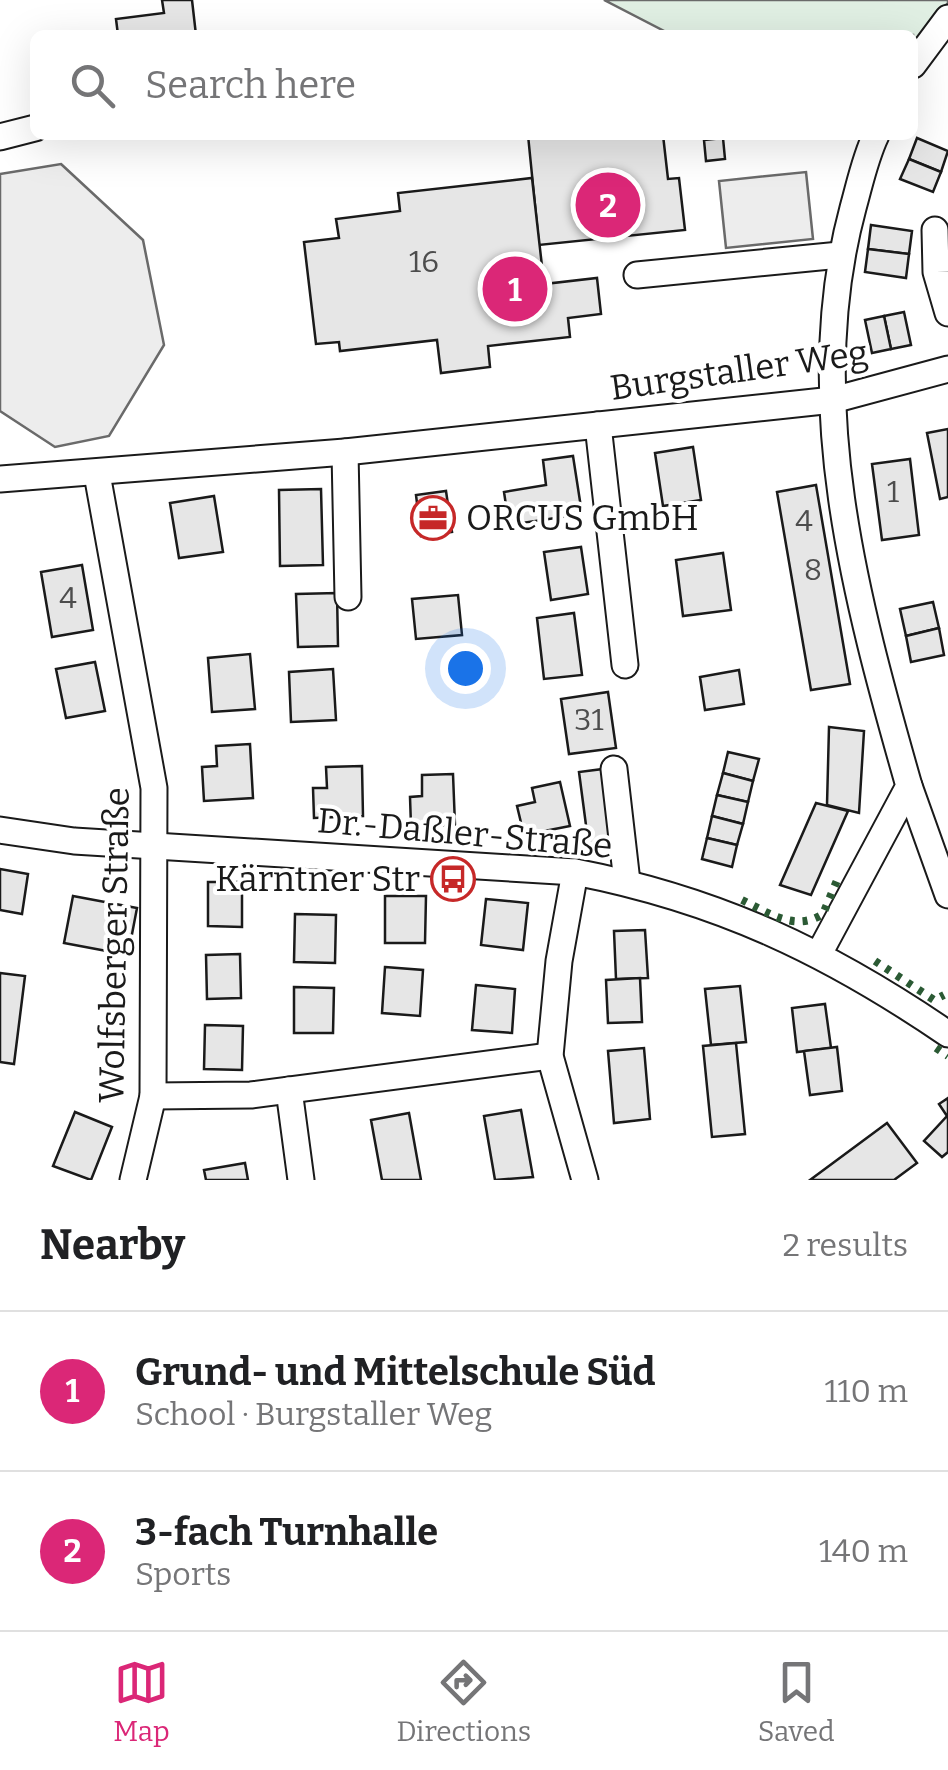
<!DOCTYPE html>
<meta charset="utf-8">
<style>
:root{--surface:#fff;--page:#f6f6f6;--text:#202124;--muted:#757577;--line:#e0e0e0;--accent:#db2777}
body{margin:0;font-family:Bitter,serif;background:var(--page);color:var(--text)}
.you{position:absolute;left:465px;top:668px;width:35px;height:35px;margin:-25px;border:8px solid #fff;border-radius:50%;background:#1a73e8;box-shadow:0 0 0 15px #1a73e833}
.badge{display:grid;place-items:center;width:65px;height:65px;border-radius:50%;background:var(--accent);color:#fff;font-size:32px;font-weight:700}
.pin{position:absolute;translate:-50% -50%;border:5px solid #fff;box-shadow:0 2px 10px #0006}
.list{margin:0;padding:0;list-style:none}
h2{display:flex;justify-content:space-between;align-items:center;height:130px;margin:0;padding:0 40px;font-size:42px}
h2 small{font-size:32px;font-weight:400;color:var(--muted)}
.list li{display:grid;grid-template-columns:65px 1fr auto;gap:30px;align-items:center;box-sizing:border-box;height:160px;padding:0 40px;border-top:2px solid var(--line)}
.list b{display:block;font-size:38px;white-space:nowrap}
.list p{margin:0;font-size:32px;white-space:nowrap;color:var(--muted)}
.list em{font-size:32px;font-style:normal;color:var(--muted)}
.icon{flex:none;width:55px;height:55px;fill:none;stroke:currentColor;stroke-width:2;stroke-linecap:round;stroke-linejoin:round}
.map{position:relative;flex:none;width:948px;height:1180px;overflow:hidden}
.search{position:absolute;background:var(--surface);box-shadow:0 10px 40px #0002;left:30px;right:30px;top:30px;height:110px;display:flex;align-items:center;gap:25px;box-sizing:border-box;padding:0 35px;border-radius:15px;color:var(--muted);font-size:38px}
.sheet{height:450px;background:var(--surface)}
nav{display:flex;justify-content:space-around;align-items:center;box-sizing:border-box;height:140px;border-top:2px solid var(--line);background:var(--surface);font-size:28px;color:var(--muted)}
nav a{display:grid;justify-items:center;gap:5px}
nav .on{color:var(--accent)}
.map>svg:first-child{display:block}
</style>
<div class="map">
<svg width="948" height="1180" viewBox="0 0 948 1180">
<rect width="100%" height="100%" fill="#fff"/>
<polygon fill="#e0efe3" stroke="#6a6a6a" stroke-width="2.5" points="604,0 948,0 948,3 913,47 913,35 672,35"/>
<g fill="#ededed" stroke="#6a6a6a" stroke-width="2.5">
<polygon points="61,164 143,240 164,345 109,436 55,447 0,411 0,174"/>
<polygon points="806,172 813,239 726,248 719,181"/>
</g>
<g fill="#e6e6e6" stroke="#1a1a1a" stroke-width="2.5">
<polygon points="162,0 192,0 196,35 118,35 116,19 164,13"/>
<polygon points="528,135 663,135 668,179 679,178 685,230 539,245"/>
<polygon points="723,138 725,159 706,161 704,140"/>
<polygon points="917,138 948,151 941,172 909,159"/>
<polygon points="909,159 941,172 933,192 900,179"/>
<polygon points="532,178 544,284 597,278 601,314 568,318 570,337 488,346 490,367 441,373 437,340 340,351 339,342 316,344 304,242 339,238 336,219 400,211 398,193"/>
<polygon points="871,225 912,231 909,254 868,249"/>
<polygon points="868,249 909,254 906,278 865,272"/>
<polygon points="904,312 911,345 891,349 884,316"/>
<polygon points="884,316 891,349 872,353 865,320"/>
<polygon points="948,429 948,497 940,499 927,433"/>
<polygon points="693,447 701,500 663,506 655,453"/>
<polygon points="573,456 582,514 509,525 504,492 546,485 543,460"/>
<polygon points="910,459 919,535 882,540 872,464"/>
<polygon points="816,485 850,684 811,690 777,492"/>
<polygon points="321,489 323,565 280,566 279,490"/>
<polygon points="446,491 452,532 421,536 416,495"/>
<polygon points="214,496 223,552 179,558 170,503"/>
<polygon points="581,547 588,594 551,600 544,552"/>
<polygon points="723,553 731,610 683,616 676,560"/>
<polygon points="82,565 93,630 52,637 41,572"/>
<polygon points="337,593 338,646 298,647 296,594"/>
<polygon points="458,595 462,635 416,639 412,599"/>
<polygon points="933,602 939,628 906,636 900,609"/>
<polygon points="574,613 582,675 544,679 537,618"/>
<polygon points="939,628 944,655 911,662 906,636"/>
<polygon points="250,654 255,709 212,712 208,658"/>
<polygon points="95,662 105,711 66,718 56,669"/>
<polygon points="333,669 336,720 291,722 289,672"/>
<polygon points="739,670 744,704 705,710 700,677"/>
<polygon points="608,692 616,748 569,754 561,699"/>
<polygon points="829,727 864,731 859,813 827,805"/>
<polygon points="250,744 253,798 204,801 202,767 217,766 216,746"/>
<polygon points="728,752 759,759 753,781 723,773"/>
<polygon points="362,766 363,816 314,818 313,788 327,788 326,767"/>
<polygon points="603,769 614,844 589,848 579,772"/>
<polygon points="723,773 753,781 748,802 717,795"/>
<polygon points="453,774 455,825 411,826 410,797 422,796 422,775"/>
<polygon points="560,782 570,826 524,835 517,806 535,802 532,788"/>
<polygon points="717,795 748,802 743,824 712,816"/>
<polygon points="816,803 848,811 811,895 780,885"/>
<polygon points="712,816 743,824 737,845 707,838"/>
<polygon points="707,838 737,845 732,867 702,859"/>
<polygon points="0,869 28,874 22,914 0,910"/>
<polygon points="208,882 242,882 242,927 208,926"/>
<polygon points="73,896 137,908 128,955 64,943"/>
<polygon points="385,896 426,896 425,943 385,943"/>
<polygon points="486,899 528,903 523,950 481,945"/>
<polygon points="295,914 336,915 335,963 294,962"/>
<polygon points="645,930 648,978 616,979 614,931"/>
<polygon points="240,954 241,998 207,999 206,955"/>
<polygon points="385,967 423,970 420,1016 382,1013"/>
<polygon points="0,973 25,976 14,1064 0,1062"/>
<polygon points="640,978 642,1022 608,1023 606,980"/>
<polygon points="476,985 515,989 512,1033 472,1030"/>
<polygon points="740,986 746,1042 711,1045 705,989"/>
<polygon points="294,987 334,988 333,1033 294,1033"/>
<polygon points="825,1004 831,1048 797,1052 792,1008"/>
<polygon points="205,1025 243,1026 242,1070 204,1069"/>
<polygon points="736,1043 745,1134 712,1137 703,1046"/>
<polygon points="837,1047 842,1091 810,1095 804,1051"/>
<polygon points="644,1048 650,1119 614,1123 608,1051"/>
<polygon points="948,1098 948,1152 942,1157 924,1141 947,1116 939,1104"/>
<polygon points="521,1110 533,1177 495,1180 484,1116"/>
<polygon points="75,1112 112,1127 91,1180 53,1166"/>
<polygon points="409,1113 421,1180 382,1180 371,1120"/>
<polygon points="887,1123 917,1163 894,1180 810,1180"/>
<polygon points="245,1163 248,1180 206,1180 204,1170"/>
</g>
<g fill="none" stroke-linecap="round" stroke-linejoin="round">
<g stroke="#1a1a1a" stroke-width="29">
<g id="minor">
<polyline points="913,65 948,18"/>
<polyline points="0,137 35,128"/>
<polyline points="935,230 936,272 948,313"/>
<polyline points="637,275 840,255"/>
<polyline points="598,425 625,665"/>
<polyline points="345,452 348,597"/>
<polyline points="97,474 154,788 153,1096 133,1180"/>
<polyline points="0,479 345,452 833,400 948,369"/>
<polyline points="614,769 627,882"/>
<polyline points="909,786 948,895"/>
<path d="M 0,830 L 74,841 L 575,872 C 719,900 828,952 948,1034"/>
<polyline points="575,872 559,961 550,1056 585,1180"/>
<path d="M 820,952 L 909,786 C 856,600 801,400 853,208 C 860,183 865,158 876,135"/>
<polyline points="289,1090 301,1180"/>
<polyline points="153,1096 251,1095 550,1056"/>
</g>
</g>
<use href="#minor" stroke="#fff" stroke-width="25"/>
<g stroke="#2b5a34" stroke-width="8" stroke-dasharray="5 8" stroke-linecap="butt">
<path d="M 742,900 C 769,913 795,932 823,914 L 838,878"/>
<polyline points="875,961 934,1000 944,995"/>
<polyline points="936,1048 948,1056"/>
</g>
</g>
<defs>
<g id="office-ring" transform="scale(2.25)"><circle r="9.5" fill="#fff" stroke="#c62828" stroke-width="1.5"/><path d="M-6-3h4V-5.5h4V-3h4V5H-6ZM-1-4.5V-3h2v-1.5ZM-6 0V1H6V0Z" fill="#c62828"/></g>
<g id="bus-ring" transform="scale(2.25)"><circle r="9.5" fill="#fff" stroke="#c62828" stroke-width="1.5"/><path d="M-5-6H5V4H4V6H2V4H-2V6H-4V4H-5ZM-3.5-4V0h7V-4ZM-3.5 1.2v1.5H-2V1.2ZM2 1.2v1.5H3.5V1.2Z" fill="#c62828"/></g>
</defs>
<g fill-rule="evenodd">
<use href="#office-ring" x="433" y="518"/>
<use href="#bus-ring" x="453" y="879"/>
</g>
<g text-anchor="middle" stroke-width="8" stroke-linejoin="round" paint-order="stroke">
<g font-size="30" fill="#4d4d4d">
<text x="424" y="272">16</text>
<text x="893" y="502">1</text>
<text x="804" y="531">4</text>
<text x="813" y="580">8</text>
<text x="68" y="608">4</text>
<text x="589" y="730">31</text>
</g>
<g font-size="35" fill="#1a1a1a" stroke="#fff">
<text transform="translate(739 370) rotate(-8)" y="12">Burgstaller Weg</text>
<text transform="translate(465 833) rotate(5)" y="12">Dr.-Daßler-Straße</text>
<text transform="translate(114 945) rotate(-89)" y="12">Wolfsberger Straße</text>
</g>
<g font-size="35" fill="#1a1a1a" stroke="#fff" text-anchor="start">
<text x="466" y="530">ORCUS GmbH</text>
<text x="420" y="891" text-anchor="end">Kärntner Str</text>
</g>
</g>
</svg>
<div class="you"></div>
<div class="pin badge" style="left:515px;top:289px">1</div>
<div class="pin badge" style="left:608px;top:205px">2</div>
<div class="search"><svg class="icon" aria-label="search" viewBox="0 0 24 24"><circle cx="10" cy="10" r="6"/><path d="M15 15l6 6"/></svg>Search here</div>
</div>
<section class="sheet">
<h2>Nearby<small>2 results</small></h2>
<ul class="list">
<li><span class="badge">1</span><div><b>Grund- und Mittelschule Süd</b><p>School · Burgstaller Weg</p></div><em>110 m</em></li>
<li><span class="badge">2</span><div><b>3-fach Turnhalle</b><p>Sports</p></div><em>140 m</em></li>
</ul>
</section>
<nav>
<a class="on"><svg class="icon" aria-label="map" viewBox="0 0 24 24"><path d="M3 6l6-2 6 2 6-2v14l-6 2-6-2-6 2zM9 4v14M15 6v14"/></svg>Map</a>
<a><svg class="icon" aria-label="directions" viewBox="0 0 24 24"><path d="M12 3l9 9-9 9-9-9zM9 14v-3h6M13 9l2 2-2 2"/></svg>Directions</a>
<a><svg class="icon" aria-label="saved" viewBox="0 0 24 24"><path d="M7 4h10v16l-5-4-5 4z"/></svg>Saved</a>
</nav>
